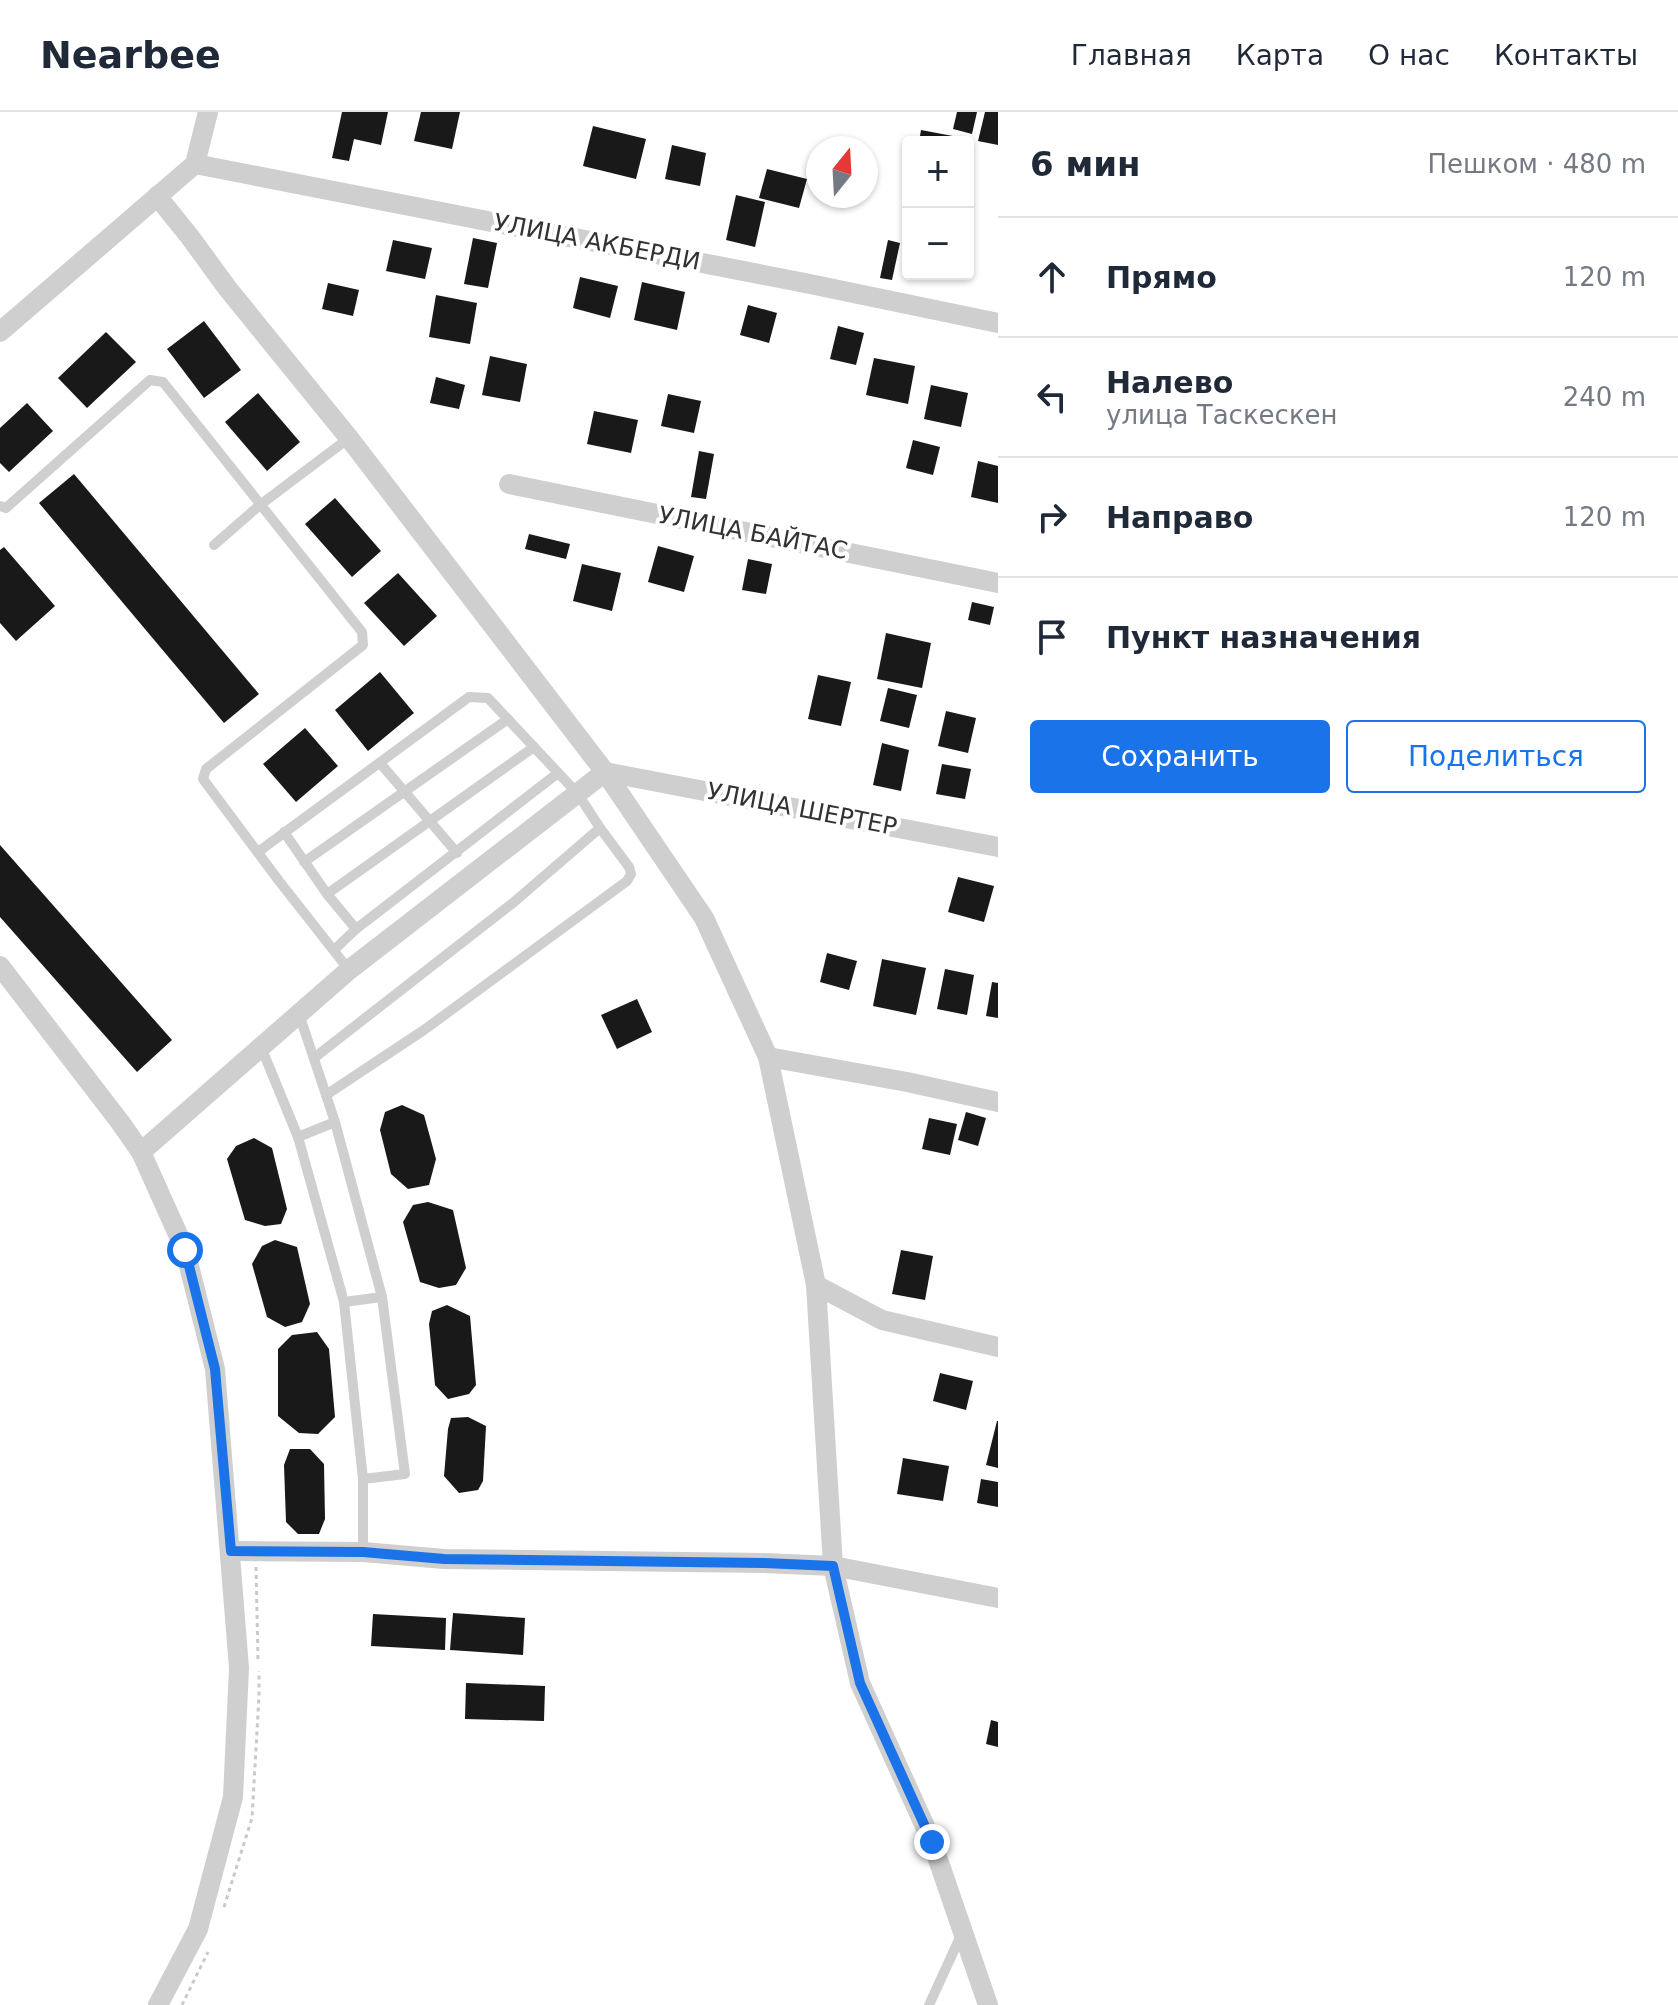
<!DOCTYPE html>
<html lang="ru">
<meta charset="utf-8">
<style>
:root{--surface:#fff;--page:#f2f2f3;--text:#1f2937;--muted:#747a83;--line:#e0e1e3;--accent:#1a73e8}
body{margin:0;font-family:"DejaVu Sans",sans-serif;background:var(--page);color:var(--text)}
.controls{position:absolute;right:24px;top:24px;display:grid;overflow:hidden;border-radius:8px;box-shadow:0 2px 6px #0004}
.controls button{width:72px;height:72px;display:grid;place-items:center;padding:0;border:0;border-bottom:2px solid var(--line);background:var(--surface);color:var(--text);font:40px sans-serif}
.compass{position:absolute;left:806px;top:24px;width:72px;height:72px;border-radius:50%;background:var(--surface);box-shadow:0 2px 6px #0004;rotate:18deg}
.stop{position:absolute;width:24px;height:24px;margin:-18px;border:6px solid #1a73e8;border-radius:50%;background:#fff}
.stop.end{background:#1a73e8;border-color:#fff;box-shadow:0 2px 8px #0008}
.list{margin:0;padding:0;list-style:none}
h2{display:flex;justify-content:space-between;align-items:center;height:104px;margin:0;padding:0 32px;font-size:34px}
h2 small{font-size:26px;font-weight:400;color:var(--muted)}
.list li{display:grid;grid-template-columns:52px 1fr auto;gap:24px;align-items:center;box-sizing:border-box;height:120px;padding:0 32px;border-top:2px solid var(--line)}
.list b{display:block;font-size:30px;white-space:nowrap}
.list p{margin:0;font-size:26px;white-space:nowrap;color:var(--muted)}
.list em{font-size:26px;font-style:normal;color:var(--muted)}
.actions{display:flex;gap:16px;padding:24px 32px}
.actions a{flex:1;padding:18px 0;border:2px solid var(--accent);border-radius:8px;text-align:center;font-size:28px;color:var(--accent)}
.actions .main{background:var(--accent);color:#fff}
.icon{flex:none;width:44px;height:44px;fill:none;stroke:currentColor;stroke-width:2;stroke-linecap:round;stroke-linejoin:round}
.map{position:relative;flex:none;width:998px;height:1893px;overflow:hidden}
header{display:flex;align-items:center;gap:48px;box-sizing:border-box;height:112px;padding:0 40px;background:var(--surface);border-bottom:2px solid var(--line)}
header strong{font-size:38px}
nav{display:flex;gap:44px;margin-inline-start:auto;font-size:28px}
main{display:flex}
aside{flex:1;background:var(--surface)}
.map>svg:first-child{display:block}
</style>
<header>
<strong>Nearbee</strong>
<nav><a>Главная</a><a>Карта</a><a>О нас</a><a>Контакты</a></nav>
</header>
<main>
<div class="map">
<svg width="998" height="1893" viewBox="0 0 998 1893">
<rect width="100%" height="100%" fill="#fff"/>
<g fill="#191919">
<polygon points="342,0 388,0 381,33 354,27 349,49 332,46"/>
<polygon points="421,0 460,0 452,37 414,29"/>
<polygon points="957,0 977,0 972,22 953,17"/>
<polygon points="985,0 998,0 998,33 978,29"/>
<polygon points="593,14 646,27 636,67 583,54"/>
<polygon points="921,18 958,25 957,30 919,30"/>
<polygon points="672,33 706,41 700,74 665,67"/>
<polygon points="767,57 807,67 799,96 759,86"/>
<polygon points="736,83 765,90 755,135 726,128"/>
<polygon points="473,126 497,131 488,176 464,172"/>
<polygon points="393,128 432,136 425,167 386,159"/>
<polygon points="888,128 900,131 892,168 880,166"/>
<polygon points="580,165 618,174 610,206 573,196"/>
<polygon points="642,170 685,180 677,218 634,208"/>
<polygon points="328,171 359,178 353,204 322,197"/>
<polygon points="436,183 477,191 470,232 429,225"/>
<polygon points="748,193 777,201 769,231 740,223"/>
<polygon points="204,209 241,258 204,286 167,237"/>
<polygon points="838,214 864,221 856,253 830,247"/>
<polygon points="106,220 136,250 87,296 58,266"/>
<polygon points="490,244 527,252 520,290 482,283"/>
<polygon points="874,246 915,254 908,292 866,283"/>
<polygon points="436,265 465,273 459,297 430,291"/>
<polygon points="931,273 968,281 961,315 924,307"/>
<polygon points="258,281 300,330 267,359 225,310"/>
<polygon points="668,282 701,289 694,321 661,314"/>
<polygon points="27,291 53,319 9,360 0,351 0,316"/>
<polygon points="594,299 638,308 631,341 587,332"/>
<polygon points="913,328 940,335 933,363 906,356"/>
<polygon points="699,339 714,342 706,387 691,385"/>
<polygon points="978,349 998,354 998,391 971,385"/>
<polygon points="74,362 259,582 224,611 39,391"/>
<polygon points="335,386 381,439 352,465 305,412"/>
<polygon points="529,422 570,432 566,447 525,437"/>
<polygon points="658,434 694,444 684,480 648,470"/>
<polygon points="4,435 55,494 16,529 0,511 0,438"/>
<polygon points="748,447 772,452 766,482 742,478"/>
<polygon points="582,452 621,461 612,499 573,489"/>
<polygon points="398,461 437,504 404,534 364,491"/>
<polygon points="972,490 994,495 990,513 968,508"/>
<polygon points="886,521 931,531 922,576 877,567"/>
<polygon points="380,560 414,601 368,639 335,598"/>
<polygon points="818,563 851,570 841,614 808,607"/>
<polygon points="888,576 917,583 909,616 880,609"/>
<polygon points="946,599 976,606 968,641 938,634"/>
<polygon points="305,616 338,654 296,690 263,652"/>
<polygon points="882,631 909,638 901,679 873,673"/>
<polygon points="942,652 971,657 965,687 936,682"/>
<polygon points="0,733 172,928 137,960 0,805"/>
<polygon points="958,765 994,774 984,810 948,800"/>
<polygon points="827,841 857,849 849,878 820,870"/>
<polygon points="882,847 926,856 916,903 873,894"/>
<polygon points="945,857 974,863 967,903 937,897"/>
<polygon points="992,870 998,871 998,906 986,904"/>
<polygon points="637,887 652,920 617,937 601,903"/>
<polygon points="402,993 424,1003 436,1047 429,1073 408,1077 391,1062 380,1018 385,1000"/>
<polygon points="966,1000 986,1006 978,1034 958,1028"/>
<polygon points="929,1006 957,1012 950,1043 922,1037"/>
<polygon points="254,1026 272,1036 287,1097 281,1112 265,1114 245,1108 227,1047 236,1034"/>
<polygon points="428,1090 453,1098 466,1156 456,1173 439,1176 420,1170 403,1110 413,1093"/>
<polygon points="275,1128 297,1135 310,1192 302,1210 285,1215 267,1205 252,1152 262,1134"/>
<polygon points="901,1138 933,1144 925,1188 892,1182"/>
<polygon points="447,1193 470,1204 476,1273 469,1282 448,1287 435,1273 429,1212 432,1199"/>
<polygon points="317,1220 329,1237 335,1305 318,1322 299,1321 278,1304 278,1237 292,1223"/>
<polygon points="940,1261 973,1269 966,1298 933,1289"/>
<polygon points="468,1305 486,1314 483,1369 478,1378 459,1381 444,1364 448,1317 451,1306"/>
<polygon points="997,1309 998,1309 998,1356 986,1353"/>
<polygon points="290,1337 310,1337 324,1352 325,1407 319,1422 298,1422 286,1410 284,1353"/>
<polygon points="903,1346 949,1354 943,1389 897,1382"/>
<polygon points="981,1367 998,1370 998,1395 977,1391"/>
<polygon points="453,1501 525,1506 523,1543 450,1538"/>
<polygon points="373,1502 446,1506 445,1538 371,1534"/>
<polygon points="466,1571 545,1574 544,1609 465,1607"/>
<polygon points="991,1608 998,1610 998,1635 986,1632"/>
</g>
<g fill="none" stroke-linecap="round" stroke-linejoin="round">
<g stroke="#c9c9c9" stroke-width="3" stroke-dasharray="4 4" stroke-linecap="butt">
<polyline points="256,1455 258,1548"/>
<polyline points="224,1795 252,1706 259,1584 259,1559"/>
<polyline points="182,1893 208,1840"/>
</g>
<g stroke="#cfcfcf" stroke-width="10">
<polyline points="0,394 6,396 150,268 163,270 362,520 363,533 206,657 203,667 279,769 349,858"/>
<polyline points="214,433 260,393 349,326"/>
<polyline points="380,651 457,741"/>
<polyline points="284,720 327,782 356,817"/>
<polyline points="258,740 469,585 488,586 578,682 600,716 514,790 314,946"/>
<polyline points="304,750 508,607"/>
<polyline points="327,782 534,635"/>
<polyline points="334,838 356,817 558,661"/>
<polyline points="299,902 335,1010 298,1025 344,1190 363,1367 405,1362 382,1185 335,1010"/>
<polyline points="261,935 298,1025"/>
<polyline points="326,983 424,918 627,769 631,762 629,755 600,716"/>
<polyline points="344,1190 382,1185"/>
<polyline points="363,1367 363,1440"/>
<polyline points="929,1893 962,1821"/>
</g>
<g stroke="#cfcfcf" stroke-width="20">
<polyline points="195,52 805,171 998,211"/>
<polyline points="157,84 190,125 228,177 349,326 605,660 704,806 768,945 816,1173 833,1454 860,1571 932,1730 988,1893"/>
<polyline points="0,220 195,52 208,0"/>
<polyline points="509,372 998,471"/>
<polyline points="0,854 120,1010 141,1040"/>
<polyline points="768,945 907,970 998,990"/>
<polyline points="816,1173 882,1208 998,1235"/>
<polyline points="231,1439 363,1440 444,1447 764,1451 833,1454 998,1486"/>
<polyline points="158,1893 198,1817 233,1685 239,1556 215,1257 185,1138 141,1040 349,858 605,660 998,735"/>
</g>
</g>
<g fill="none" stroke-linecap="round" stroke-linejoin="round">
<polyline stroke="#1a73e8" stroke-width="10" points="185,1138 215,1257 231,1439 363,1440 444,1447 764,1451 833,1454 860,1571 932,1730"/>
</g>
<g text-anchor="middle" stroke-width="8" stroke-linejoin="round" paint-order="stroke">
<g font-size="24" fill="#323232" stroke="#fff">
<text transform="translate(597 130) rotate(11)" y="8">УЛИЦА АКБЕРДИ</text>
<text transform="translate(753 421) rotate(11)" y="8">УЛИЦА БАЙТАС</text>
<text transform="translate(802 697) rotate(11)" y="8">УЛИЦА ШЕРТЕР</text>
</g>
</g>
</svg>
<div class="controls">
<button>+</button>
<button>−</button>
</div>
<svg class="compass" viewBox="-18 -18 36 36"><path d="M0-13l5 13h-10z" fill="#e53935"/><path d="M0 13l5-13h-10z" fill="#747a83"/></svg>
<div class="stop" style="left:185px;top:1138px"></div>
<div class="stop end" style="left:932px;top:1730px"></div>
</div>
<aside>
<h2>6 мин<small>Пешком · 480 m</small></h2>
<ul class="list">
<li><svg class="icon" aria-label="ahead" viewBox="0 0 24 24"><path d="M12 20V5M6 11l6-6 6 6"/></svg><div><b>Прямо</b></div><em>120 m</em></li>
<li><svg class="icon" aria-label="left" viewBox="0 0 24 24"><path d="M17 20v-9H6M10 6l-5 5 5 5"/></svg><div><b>Налево</b><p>улица Таскескен</p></div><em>240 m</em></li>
<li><svg class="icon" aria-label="right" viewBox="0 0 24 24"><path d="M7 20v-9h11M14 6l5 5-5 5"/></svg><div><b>Направо</b></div><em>120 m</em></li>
<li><svg class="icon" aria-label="arrive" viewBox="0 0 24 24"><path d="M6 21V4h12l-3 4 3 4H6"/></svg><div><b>Пункт назначения</b></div></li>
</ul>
<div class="actions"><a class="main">Сохранить</a><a>Поделиться</a></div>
</aside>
</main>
